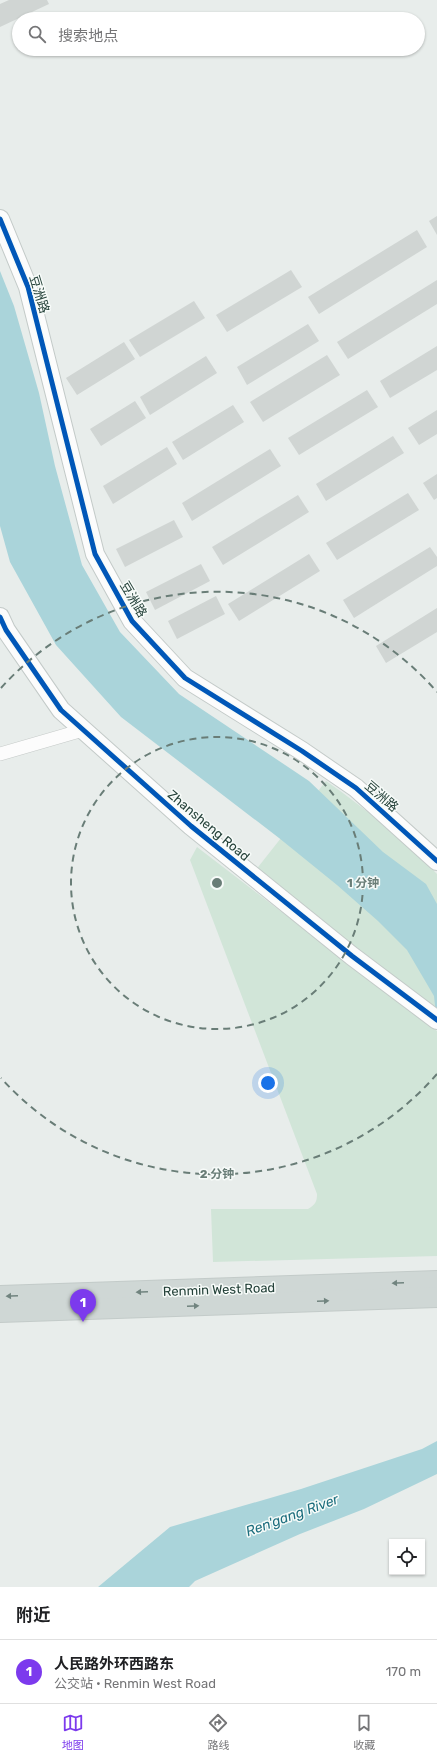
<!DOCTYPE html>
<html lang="zh">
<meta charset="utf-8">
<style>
:root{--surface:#fff;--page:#f2f2f2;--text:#202124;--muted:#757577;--line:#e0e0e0;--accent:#7c3aed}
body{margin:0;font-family:Rubik,"Noto Sans SC",sans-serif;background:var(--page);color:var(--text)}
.controls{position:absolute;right:12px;bottom:12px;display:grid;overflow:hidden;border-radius:0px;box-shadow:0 1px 3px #0004}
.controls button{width:36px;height:36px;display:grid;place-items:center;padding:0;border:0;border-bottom:1px solid var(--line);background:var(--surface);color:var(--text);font:20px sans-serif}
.you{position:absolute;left:268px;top:1083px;width:14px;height:14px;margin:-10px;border:3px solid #fff;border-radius:50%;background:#1a73e8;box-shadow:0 0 0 6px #1a73e833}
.badge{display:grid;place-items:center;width:26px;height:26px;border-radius:50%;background:var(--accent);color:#fff;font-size:13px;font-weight:700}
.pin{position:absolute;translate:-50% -33px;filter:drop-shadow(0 1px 2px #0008)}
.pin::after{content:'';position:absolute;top:21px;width:14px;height:12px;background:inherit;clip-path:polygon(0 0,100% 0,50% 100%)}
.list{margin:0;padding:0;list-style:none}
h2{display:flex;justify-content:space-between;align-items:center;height:52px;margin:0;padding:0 16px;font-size:17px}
h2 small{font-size:13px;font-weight:400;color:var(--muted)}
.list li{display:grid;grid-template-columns:26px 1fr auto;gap:12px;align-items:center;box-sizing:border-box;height:64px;padding:0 16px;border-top:1px solid var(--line)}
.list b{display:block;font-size:15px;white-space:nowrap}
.list p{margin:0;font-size:13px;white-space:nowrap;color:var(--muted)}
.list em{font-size:13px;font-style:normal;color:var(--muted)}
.icon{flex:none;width:22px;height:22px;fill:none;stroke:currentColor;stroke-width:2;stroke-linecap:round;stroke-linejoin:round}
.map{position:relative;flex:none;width:437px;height:1587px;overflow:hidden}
.search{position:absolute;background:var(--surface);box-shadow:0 1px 3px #0004;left:12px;right:12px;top:12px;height:44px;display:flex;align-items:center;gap:10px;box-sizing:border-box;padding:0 14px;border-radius:22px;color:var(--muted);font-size:15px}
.sheet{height:116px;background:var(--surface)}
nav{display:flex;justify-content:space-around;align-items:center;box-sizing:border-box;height:56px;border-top:1px solid var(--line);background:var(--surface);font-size:11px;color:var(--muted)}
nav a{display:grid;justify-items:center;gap:2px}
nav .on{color:var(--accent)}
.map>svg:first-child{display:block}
</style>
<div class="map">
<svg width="437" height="1587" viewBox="0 0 437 1587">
<rect width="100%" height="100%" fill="#e8edeb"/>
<g fill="#d1e5d8">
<path d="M 326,781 C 366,809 403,839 437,874 L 437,1011 L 255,871 Z"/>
<path d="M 197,847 L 437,1031 L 437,1256 L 213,1262 L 211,1209 L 308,1209 C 315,1205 317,1202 317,1194 L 190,860 Z"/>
</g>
<g fill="#aad4da">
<polygon points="0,271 14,306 39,393 55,466 82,565 120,632 179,694 309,781 383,852 426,884 437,904 437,1025 434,996 407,950 378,921 337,885 279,838 121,717 56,645 10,562 0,526"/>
<polygon points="437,1441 437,1474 364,1509 300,1534 195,1581 189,1587 98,1587 170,1527 301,1489 422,1449"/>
</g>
<g fill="#d0d5d3">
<polygon points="9,0 47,0 49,4 0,27 0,4"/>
<polygon points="437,216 437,235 429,221"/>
<polygon points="417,230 427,247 319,314 308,297"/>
<polygon points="291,270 302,287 227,332 216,315"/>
<polygon points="437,280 437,304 348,359 337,342"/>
<polygon points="194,301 205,318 140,357 129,340"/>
<polygon points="308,324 319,341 247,385 237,367"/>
<polygon points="124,342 135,359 77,395 66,378"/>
<polygon points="437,346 437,370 390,398 380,381"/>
<polygon points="327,355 340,375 263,422 250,402"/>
<polygon points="206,356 217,373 150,415 140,397"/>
<polygon points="367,390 378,407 299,455 288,438"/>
<polygon points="135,401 146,418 101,446 90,429"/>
<polygon points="233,405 244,422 183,460 172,442"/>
<polygon points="437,410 437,434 419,445 408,428"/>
<polygon points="393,436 404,453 326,501 316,484"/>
<polygon points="167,447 177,464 113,504 103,486"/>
<polygon points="270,449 281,466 192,521 182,503"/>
<polygon points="437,474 437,498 434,500 423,483"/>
<polygon points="408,493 419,510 337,560 326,543"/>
<polygon points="298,495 309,512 223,565 212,547"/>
<polygon points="174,520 183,537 125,567 116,549"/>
<polygon points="430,547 437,557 437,566 354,618 343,600"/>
<polygon points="309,554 320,571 239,621 228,604"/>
<polygon points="201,564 210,581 155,610 146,592"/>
<polygon points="216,596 225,614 177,639 168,621"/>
<polygon points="437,608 437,632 386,663 376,646"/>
</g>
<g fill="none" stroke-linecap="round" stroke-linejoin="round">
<g stroke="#c5cac8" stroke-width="14">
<polyline id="street" points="0,754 83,730"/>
</g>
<g stroke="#c3cac8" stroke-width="20">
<g id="secondary">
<polyline points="0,219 28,287 95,554 132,621 185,678 302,751 356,788 437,861"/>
<polyline points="0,617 6,630 61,710 191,826 352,956 437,1020"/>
</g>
</g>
<g stroke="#c3cbc9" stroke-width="22">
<g id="primary">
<polyline points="0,1296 437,1281"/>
<polyline points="0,1312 437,1297"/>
</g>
</g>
<use href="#street" stroke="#fcfcfc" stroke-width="13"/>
<use href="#secondary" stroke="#fcfcfc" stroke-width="18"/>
<use href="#primary" stroke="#cfd7d5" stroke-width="20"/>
<g stroke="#f7fbf9" stroke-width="8">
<g id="cycleway">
<polyline points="0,219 28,287 95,554 132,621 185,678 302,751 356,788 437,861"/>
<polyline points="0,617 6,630 61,710 191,826 352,956 437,1020"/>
</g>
</g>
<use href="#cycleway" stroke="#0057b8" stroke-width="5"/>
</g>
<defs><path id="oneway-solid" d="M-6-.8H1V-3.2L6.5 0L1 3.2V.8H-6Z"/></defs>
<g fill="#71847f">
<use href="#oneway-solid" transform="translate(398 1283) rotate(178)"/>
<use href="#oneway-solid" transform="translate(142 1292) rotate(178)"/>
<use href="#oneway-solid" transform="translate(12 1296) rotate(178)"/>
<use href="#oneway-solid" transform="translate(323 1301) rotate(-2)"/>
<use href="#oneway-solid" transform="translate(193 1306) rotate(-2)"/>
</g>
<g fill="none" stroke="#697d77" stroke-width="2" stroke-dasharray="7 5">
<circle cx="217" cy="883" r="146"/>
<path d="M437 1074A291 291 0 0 1 1 1078M1 688A291 291 0 0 1 437 692"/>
</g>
<g text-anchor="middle" stroke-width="3" stroke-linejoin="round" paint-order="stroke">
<g font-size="13" fill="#244139" stroke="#f7fbf9">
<text transform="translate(40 294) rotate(73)" y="5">豆洲路</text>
<text transform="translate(134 599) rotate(59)" y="5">豆洲路</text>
<text transform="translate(382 796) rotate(41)" y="5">豆洲路</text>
<text transform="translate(209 825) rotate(40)" y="5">Zhansheng Road</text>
<text transform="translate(219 1289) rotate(-2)" y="5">Renmin West Road</text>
</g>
<g font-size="14" font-style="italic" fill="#1d6e7e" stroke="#f7fbf9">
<text transform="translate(292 1515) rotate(-20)" y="5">Ren'gang River</text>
</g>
</g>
<circle cx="217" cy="883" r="6" fill="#697d77" stroke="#f7fbf9" stroke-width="2"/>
<g font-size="12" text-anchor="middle" font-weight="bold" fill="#697d77" stroke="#f7fbf9" stroke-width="3" stroke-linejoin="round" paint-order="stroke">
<text x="363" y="887">1 分钟</text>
<text x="217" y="1178">2 分钟</text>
</g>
</svg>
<div class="controls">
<button><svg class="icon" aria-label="locate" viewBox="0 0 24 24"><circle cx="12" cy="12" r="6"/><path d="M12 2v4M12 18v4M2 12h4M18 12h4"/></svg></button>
</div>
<div class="you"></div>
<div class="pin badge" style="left:83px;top:1322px">1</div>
<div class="search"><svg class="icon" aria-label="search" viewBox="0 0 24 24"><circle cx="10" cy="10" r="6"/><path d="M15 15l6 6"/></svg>搜索地点</div>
</div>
<section class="sheet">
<h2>附近<small></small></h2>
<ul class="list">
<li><span class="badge">1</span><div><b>人民路外环西路东</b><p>公交站 · Renmin West Road</p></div><em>170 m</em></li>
</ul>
</section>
<nav>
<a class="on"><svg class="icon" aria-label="map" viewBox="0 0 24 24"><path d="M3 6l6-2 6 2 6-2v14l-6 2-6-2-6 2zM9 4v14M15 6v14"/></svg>地图</a>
<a><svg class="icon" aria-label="directions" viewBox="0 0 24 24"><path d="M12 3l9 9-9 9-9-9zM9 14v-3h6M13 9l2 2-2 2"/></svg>路线</a>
<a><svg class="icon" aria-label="saved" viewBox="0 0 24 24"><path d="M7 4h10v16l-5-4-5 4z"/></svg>收藏</a>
</nav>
